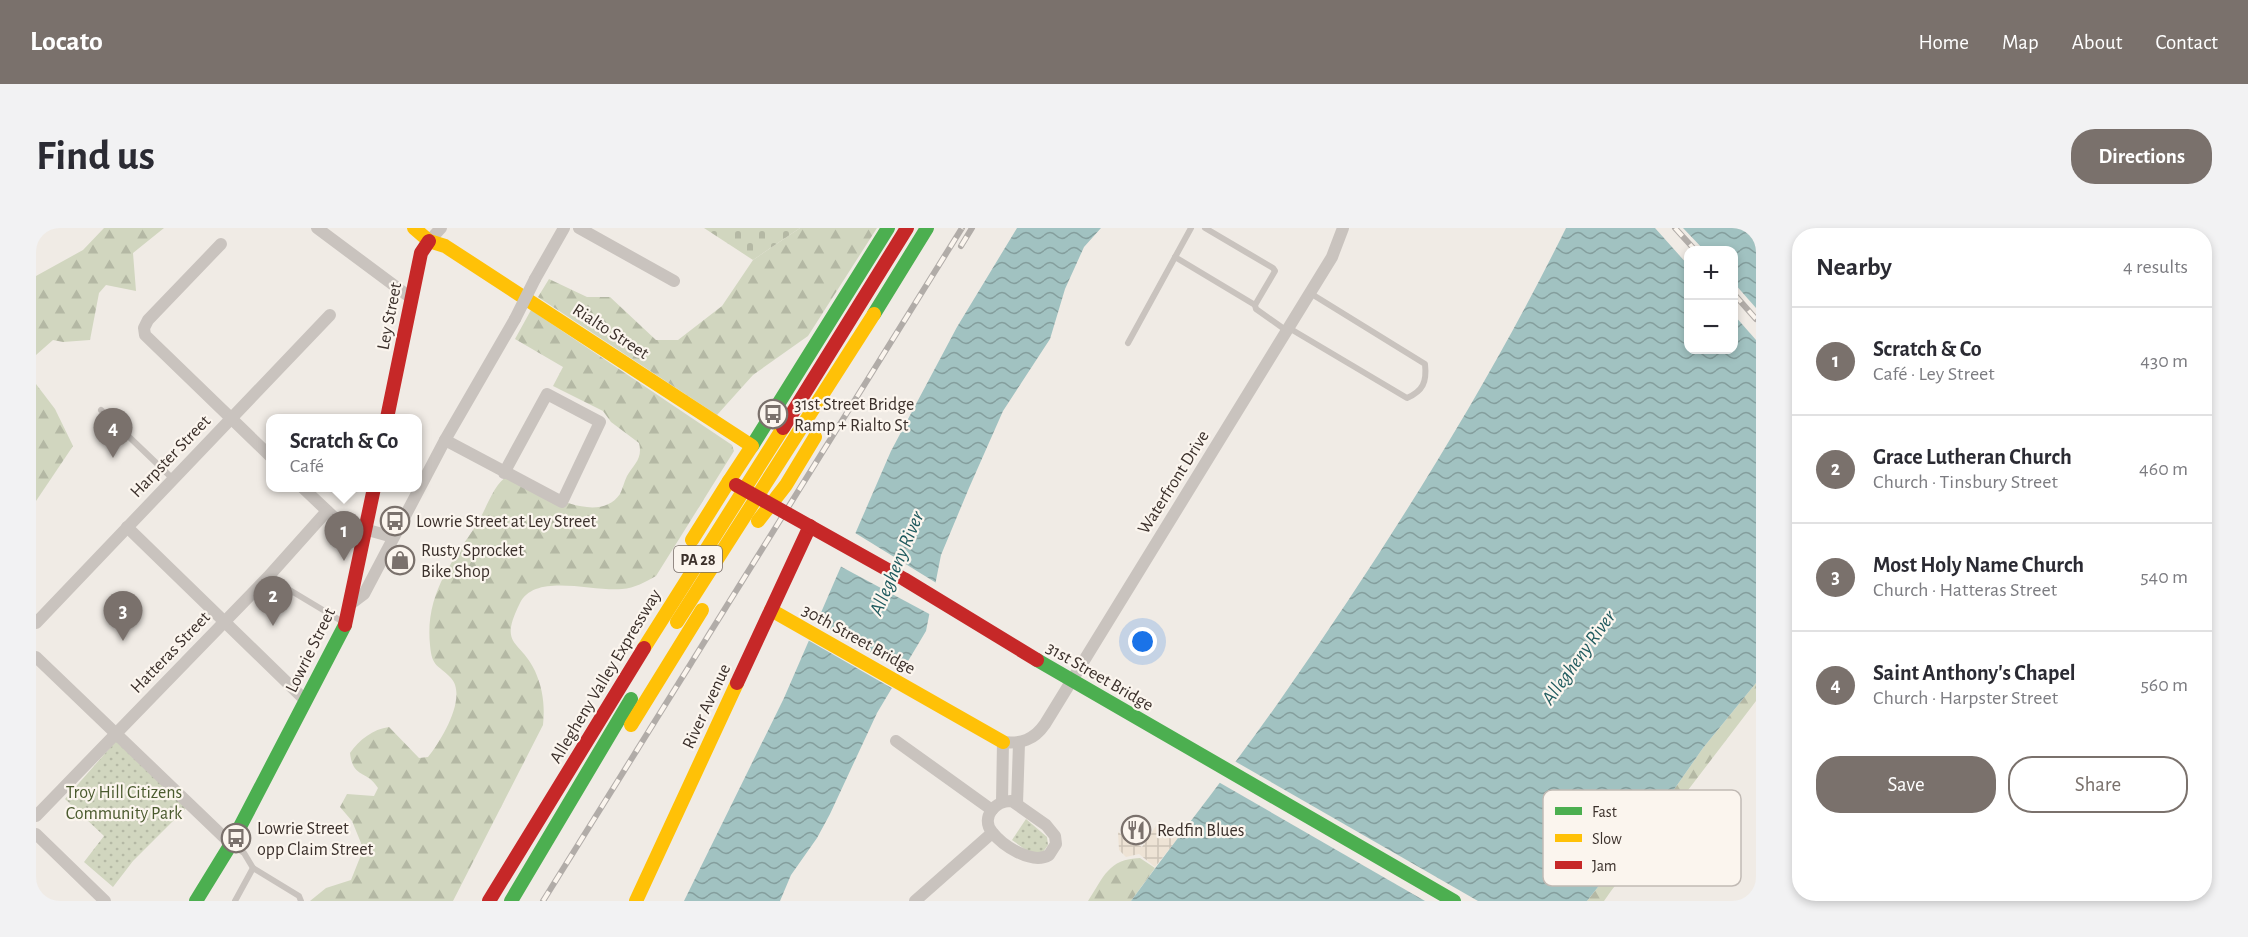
<!DOCTYPE html>
<meta charset="utf-8">
<style>
:root{--surface:#fff;--page:#f2f2f3;--text:#2b2b33;--muted:#7c7c81;--line:#e1e1e2;--accent:#7a716c}
body{margin:0;font-family:"Alegreya Sans",sans-serif;background:var(--page);color:var(--text)}
.controls{position:absolute;right:18px;top:18px;display:grid;overflow:hidden;border-radius:12px;box-shadow:0 3px 9px #0003}
.controls button{width:54px;height:54px;display:grid;place-items:center;padding:0;border:0;border-bottom:2px solid var(--line);background:var(--surface);color:var(--text);font:30px sans-serif}
.you{position:absolute;left:1107px;top:414px;width:21px;height:21px;margin:-15px;border:4px solid #fff;border-radius:50%;background:#1a73e8;box-shadow:0 0 0 9px #1a73e833}
.badge{display:grid;place-items:center;width:39px;height:39px;border-radius:50%;background:var(--accent);color:#fff;font-size:20px;font-weight:700}
.pin{position:absolute;translate:-50% -50px;filter:drop-shadow(0 2px 3px #0008)}
.pin::after{content:'';position:absolute;top:32px;width:21px;height:18px;background:inherit;clip-path:polygon(0 0,100% 0,50% 100%)}
.popup{position:absolute;left:230px;top:186px;width:156px;height:78px;box-sizing:border-box;display:grid;place-content:center;border-radius:12px;background:var(--surface);filter:drop-shadow(0 2px 4px #0005);font-size:20px;white-space:nowrap;color:var(--muted)}
.popup b{font-size:22px;color:var(--text)}
.popup::after{content:'';position:absolute;left:50%;top:100%;margin-left:-12px;border:12px solid transparent;border-top-color:var(--surface)}
.list{margin:0;padding:0;list-style:none}
h2{display:flex;justify-content:space-between;align-items:center;height:78px;margin:0;padding:0 24px;font-size:26px}
h2 small{font-size:20px;font-weight:400;color:var(--muted)}
.list li{display:grid;grid-template-columns:39px 1fr auto;gap:18px;align-items:center;box-sizing:border-box;height:108px;padding:0 24px;border-top:2px solid var(--line)}
.list b{display:block;font-size:22px;white-space:nowrap}
.list p{margin:0;font-size:20px;white-space:nowrap;color:var(--muted)}
.list em{font-size:20px;font-style:normal;color:var(--muted)}
.actions{display:flex;gap:12px;padding:18px 24px}
.actions a{flex:1;padding:14px 0;border:2px solid var(--accent);border-radius:24px;text-align:center;font-size:21px;color:var(--accent)}
.actions .main{background:var(--accent);color:#fff}
.map{position:relative;flex:none;width:1720px;height:673px;overflow:hidden;border-radius:24px}
header{display:flex;align-items:center;gap:36px;box-sizing:border-box;height:84px;padding:0 30px;background:var(--accent);color:#fff}
header strong{font-size:28px}
nav{display:flex;gap:33px;margin-inline-start:auto;font-size:21px}
.intro{display:flex;align-items:center;justify-content:space-between;box-sizing:border-box;height:144px;padding:0 36px}
h1{margin:0;font-size:42px}
.button{padding:15px 27px;border-radius:24px;background:var(--accent);color:#fff;font-size:21px;font-weight:700}
main{display:flex;gap:36px;padding:0 36px}
aside{flex:1;background:var(--surface);border-radius:24px;box-shadow:0 3px 9px #0003}
.map>svg:first-child{display:block}
</style>
<header>
<strong>Locato</strong>
<nav><a>Home</a><a>Map</a><a>About</a><a>Contact</a></nav>
</header>
<div class="intro"><h1>Find us</h1><a class="button">Directions</a></div>
<main>
<div class="map">
<svg width="1720" height="673" viewBox="0 0 1720 673">
<defs>
<pattern id="green-dots" width="8" height="8" patternUnits="userSpaceOnUse" patternTransform="scale(1.5)"><rect width="8" height="8" fill="#d1d6bf"/><path d="M2 2h.1M6 6h.1" fill="none" stroke="#b4b8a4" stroke-width="1.8" stroke-linecap="round"/></pattern>
<pattern id="forest-firs" width="22" height="20" patternUnits="userSpaceOnUse" patternTransform="scale(1.5)"><rect width="22" height="20" fill="#d1d6bf"/><path d="M5 1l3.5 6h-7zM16 11l3.5 6h-7z" fill="#b4b8a4"/></pattern>
<pattern id="cemetery-stones" width="16" height="16" patternUnits="userSpaceOnUse" patternTransform="scale(1.5)"><rect width="16" height="16" fill="#d1d6bf"/><path d="M2 7V4a2 2 0 0 1 4 0v3zM10 15v-3a2 2 0 0 1 4 0v3z" fill="#b4b8a4"/></pattern>
<pattern id="plaza-grid" width="8" height="8" patternUnits="userSpaceOnUse" patternTransform="scale(1.5)"><rect width="8" height="8" fill="#eee3d5"/><path d="M0 4h8M4 0v8" fill="none" stroke="#cdc3b7"/></pattern>
<pattern id="water-waves" width="16" height="10" patternUnits="userSpaceOnUse" patternTransform="scale(1.5)"><rect width="16" height="10" fill="#a1c2c1"/><path d="M0 5q4-4 8 0t8 0" fill="none" stroke="#849e9d"/></pattern>
</defs>
<rect width="100%" height="100%" fill="#f0ebe5"/>
<g fill="url(#green-dots)">
<polygon points="80,513 150,580 97,633 77,659 48,634 68,608 29,571"/>
<polygon points="990,591 1011,609 1012,617 1007,624 994,625 976,612"/>
</g>
<g fill="url(#forest-firs)">
<polygon points="68,0 128,0 97,25 100,63 70,57 63,65 54,112 27,114 17,112 0,127 0,48 47,22"/>
<polygon points="764,0 841,0 772,108 717,147 681,187 502,69 513,51 551,69 574,69 620,112 642,112 686,78 717,32"/>
<path d="M 495,82 L 696,217 L 698,223 L 620,348 C 609,354 599,360 586,361 C 557,364 499,344 484,375 C 462,419 484,411 499,443 C 507,461 509,478 507,497 L 417,673 L 274,673 L 290,660 L 315,652 L 325,627 L 325,615 L 316,593 L 304,579 L 311,566 L 338,568 L 342,560 C 330,541 317,551 314,525 C 323,512 337,501 353,499 L 383,530 L 392,529 C 405,513 432,469 415,450 C 402,436 396,440 394,417 C 389,367 415,335 441,296 C 451,280 457,256 473,247 C 498,260 561,300 584,266 C 587,260 588,254 591,248 C 598,236 607,231 603,215 L 575,194 L 567,183 L 517,158 L 527,139 L 479,111 Z"/>
<polygon points="0,156 19,181 37,218 0,273"/>
<polygon points="1720,455 1720,473 1575,663 1568,673 1551,673 1637,563 1667,520"/>
<path d="M 1104,630 L 1119,640 L 1095,673 L 1052,673 C 1068,649 1072,631 1104,630 Z"/>
</g>
<polygon fill="url(#cemetery-stones)" points="668,0 764,0 717,32"/>
<polygon fill="url(#plaza-grid)" points="1123,593 1143,609 1119,639 1103,626 1090,629 1083,622 1082,604 1106,619"/>
<g fill="url(#water-waves)" fill-rule="evenodd">
<polygon points="981,0 1065,0 1048,19 1029,61 1014,111 967,183 933,260 905,327 890,403 841,485 794,586 781,610 755,647 744,673 648,673 748,470 855,223 921,99"/>
<path d="M 1530,0 L 1720,0 L 1720,455 L 1667,520 L 1637,563 L 1551,673 L 1095,673 C 1146,603 1200,536 1249,465 C 1352,317 1450,162 1530,0 ZM 1652,22 L 1698,22 L 1698,122 L 1652,122 Z"/>
</g>
<g fill="#f0ebe5">
<polygon points="1619,0 1647,0 1668,22 1652,22 1652,37"/>
<polygon points="1698,55 1720,80 1720,112 1698,87"/>
<polygon points="816,303 902,356 897,388 802,337"/>
<polygon points="778,392 869,444 859,462 770,411"/>
<polygon points="1195,531 1442,673 1389,673 1179,552"/>
</g>
<g fill="none" stroke-linecap="round" stroke-linejoin="round">
<g stroke="#c9c3be" stroke-width="6">
<polyline points="1169,0 1237,40 1239,43 1219,77 1220,81 1251,103"/>
<polyline points="1139,29 1219,77"/>
<path d="M 1253,100 L 1371,170 C 1387,163 1391,154 1389,136 L 1274,65"/>
<polyline points="1092,115 1155,0"/>
<polyline points="65,182 137,251"/>
<polyline points="232,349 307,394"/>
<polyline points="198,618 208,625 217,640 263,668 265,673"/>
<polyline points="199,673 217,640"/>
</g>
<g stroke="#c9c3be" stroke-width="12">
<polyline points="281,0 375,70"/>
<polyline points="543,0 638,53"/>
<polyline points="393,13 405,0"/>
<polyline points="185,16 112,92 108,100 109,107 234,228"/>
<polyline points="499,51 528,0"/>
<polyline points="409,212 526,274 564,194 511,166 468,245"/>
<polyline points="267,260 303,294 357,309"/>
<polyline points="91,299 269,472"/>
<polyline points="316,375 328,366 409,212 479,91"/>
<polyline points="0,395 294,87"/>
<polyline points="0,429 195,616"/>
<polyline points="860,513 956,582"/>
<path d="M 976,573 L 1010,597 L 1019,608 L 1020,616 L 1013,627 C 996,637 967,618 956,604 C 944,589 960,572 976,573 Z"/>
<path d="M 966,574 L 967,514 C 985,516 998,512 1009,496 L 1296,29 L 1307,0"/>
<polyline points="981,576 983,515"/>
<polyline points="0,588 232,349 291,283"/>
<polyline points="0,606 69,673"/>
<polyline points="879,673 956,605"/>
</g>
<g stroke="#4caf50" stroke-width="14">
<polyline points="838,86 891,0"/>
<polyline points="716,218 852,0"/>
<polyline points="160,673 195,616 309,397"/>
<polyline points="475,673 595,471"/>
</g>
<g stroke="#ffc107" stroke-width="14">
<polyline points="378,0 393,13 409,18 716,218 693,253 700,257"/>
<polyline points="722,293 750,257 779,209"/>
<polyline points="656,312 693,253"/>
<polyline points="735,382 967,514"/>
<polyline points="641,394 838,86"/>
<polyline points="608,420 747,200"/>
<polyline points="595,497 666,382"/>
<polyline points="600,673 701,455"/>
</g>
<g stroke="#c62828" stroke-width="14">
<polyline points="351,190 385,25 393,13"/>
<polyline points="747,200 871,0"/>
<polyline points="309,397 338,260"/>
<polyline points="701,455 774,298"/>
<polyline points="453,673 608,420"/>
</g>
<g stroke="#b1aca8" stroke-width="6">
<g id="rail">
<polyline points="1639,0 1659,22"/>
<polyline points="925,18 936,0"/>
<polyline points="1698,66 1720,91"/>
<polyline points="507,673 926,0"/>
</g>
</g>
<use href="#rail" stroke="#fbf5ee" stroke-width="4" stroke-dasharray="11" stroke-linecap="butt"/>
<polyline stroke="#c9c3be" stroke-width="12" points="479,91 499,51"/>
<polyline stroke="#4caf50" stroke-width="14" points="1001,432 1418,673"/>
<polyline stroke="#c62828" stroke-width="14" points="700,257 868,351 1001,432"/>
</g>
<defs>
<g id="bus-ring" transform="scale(1.5)"><circle r="9.5" fill="#fbf5ee" stroke="#7a716c" stroke-width="1.5"/><path d="M-5-6H5V4H4V6H2V4H-2V6H-4V4H-5ZM-3.5-4V0h7V-4ZM-3.5 1.2v1.5H-2V1.2ZM2 1.2v1.5H3.5V1.2Z" fill="#7a716c"/></g>
<g id="shop-ring" transform="scale(1.5)"><circle r="9.5" fill="#fbf5ee" stroke="#7a716c" stroke-width="1.5"/><path d="M-5-2.5h2.3a2.7 3.5 0 0 1 5.4 0H5L5.5 6h-11ZM-1.5-2.5h3a1.5 2.3 0 0 0-3 0Z" fill="#7a716c"/></g>
<g id="restaurant-ring" transform="scale(1.5)"><circle r="9.5" fill="#fbf5ee" stroke="#7a716c" stroke-width="1.5"/><path d="M-5-6h1v4h1v-4h1v4h1v-4h1v5L-1.5 .5V6h-2V.5L-5-1ZM5-6V6H3V1.5H1.5Q1.5-4 5-6Z" fill="#7a716c"/></g>
</defs>
<g fill-rule="evenodd">
<use href="#bus-ring" x="737" y="186"/>
<use href="#bus-ring" x="359" y="293"/>
<use href="#shop-ring" x="364" y="332"/>
<use href="#restaurant-ring" x="1100" y="602"/>
<use href="#bus-ring" x="200" y="610"/>
</g>
<g text-anchor="middle" stroke-width="4.5" stroke-linejoin="round" paint-order="stroke">
<rect fill="#fbf5ee" stroke="#756b66" stroke-width="1.5" x="638" y="318" width="48" height="26" rx="4.5"/>
<g font-size="16" font-weight="bold" fill="#3b302b">
<text x="662" y="337">PA 28</text>
</g>
<g font-size="18" fill="#3b302b" stroke="#fbf5ee">
<text transform="translate(353 88) rotate(-79)" y="6">Ley Street</text>
<text transform="translate(575 103) rotate(33)" y="6">Rialto Street</text>
<text transform="translate(134 228) rotate(-46)" y="6">Harpster Street</text>
<text transform="translate(1137 254) rotate(-58)" y="6">Waterfront Drive</text>
<text transform="translate(823 411) rotate(29)" y="6">30th Street Bridge</text>
<text transform="translate(274 422) rotate(-64)" y="6">Lowrie Street</text>
<text transform="translate(134 424) rotate(-46)" y="6">Hatteras Street</text>
<text transform="translate(569 448) rotate(-59)" y="6">Allegheny Valley Expressway</text>
<text transform="translate(1064 448) rotate(30)" y="6">31st Street Bridge</text>
<text transform="translate(670 478) rotate(-65)" y="6">River Avenue</text>
</g>
<g font-size="18" fill="#3b302b" stroke="#fbf5ee" text-anchor="start">
<text x="758" y="182">31st Street Bridge<tspan x="758" dy="21">Ramp + Rialto St</tspan></text>
<text x="380" y="299">Lowrie Street at Ley Street</text>
<text x="385" y="328">Rusty Sprocket<tspan x="385" dy="21">Bike Shop</tspan></text>
<text x="221" y="606">Lowrie Street<tspan x="221" dy="21">opp Claim Street</tspan></text>
<text x="1121" y="608">Redfin Blues</text>
</g>
<g font-size="18" fill="#4a5a2e" stroke="#fbf5ee">
<text x="88" y="570">Troy Hill Citizens<tspan x="88" dy="21">Community Park</tspan></text>
</g>
<g font-size="20" font-style="italic" fill="#1f5a5e" stroke="#fbf5ee">
<text transform="translate(860 335) rotate(-67)" y="7">Allegheny River</text>
<text transform="translate(1542 429) rotate(-54)" y="7">Allegheny River</text>
</g>
</g>
<rect x="1507" y="562" width="198" height="96" rx="9" fill="#fbf5ee" stroke="#c1bab4" stroke-width="1.5"/>
<rect x="1519" y="579" width="27" height="8" fill="#4caf50"/>
<rect x="1519" y="606" width="27" height="8" fill="#ffc107"/>
<rect x="1519" y="633" width="27" height="8" fill="#c62828"/>
<g font-size="16" fill="#3b302b">
<text x="1556" y="589">Fast</text>
<text x="1556" y="616">Slow</text>
<text x="1556" y="643">Jam</text>
</g>
</svg>
<div class="controls">
<button>+</button>
<button>−</button>
</div>
<div class="you"></div>
<div class="pin badge" style="left:308px;top:333px">1</div>
<div class="popup"><b>Scratch &amp; Co</b>Café</div>
<div class="pin badge" style="left:237px;top:398px">2</div>
<div class="pin badge" style="left:87px;top:413px">3</div>
<div class="pin badge" style="left:77px;top:230px">4</div>
</div>
<aside>
<h2>Nearby<small>4 results</small></h2>
<ul class="list">
<li><span class="badge">1</span><div><b>Scratch &amp; Co</b><p>Café · Ley Street</p></div><em>430 m</em></li>
<li><span class="badge">2</span><div><b>Grace Lutheran Church</b><p>Church · Tinsbury Street</p></div><em>460 m</em></li>
<li><span class="badge">3</span><div><b>Most Holy Name Church</b><p>Church · Hatteras Street</p></div><em>540 m</em></li>
<li><span class="badge">4</span><div><b>Saint Anthony's Chapel</b><p>Church · Harpster Street</p></div><em>560 m</em></li>
</ul>
<div class="actions"><a class="main">Save</a><a>Share</a></div>
</aside>
</main>
